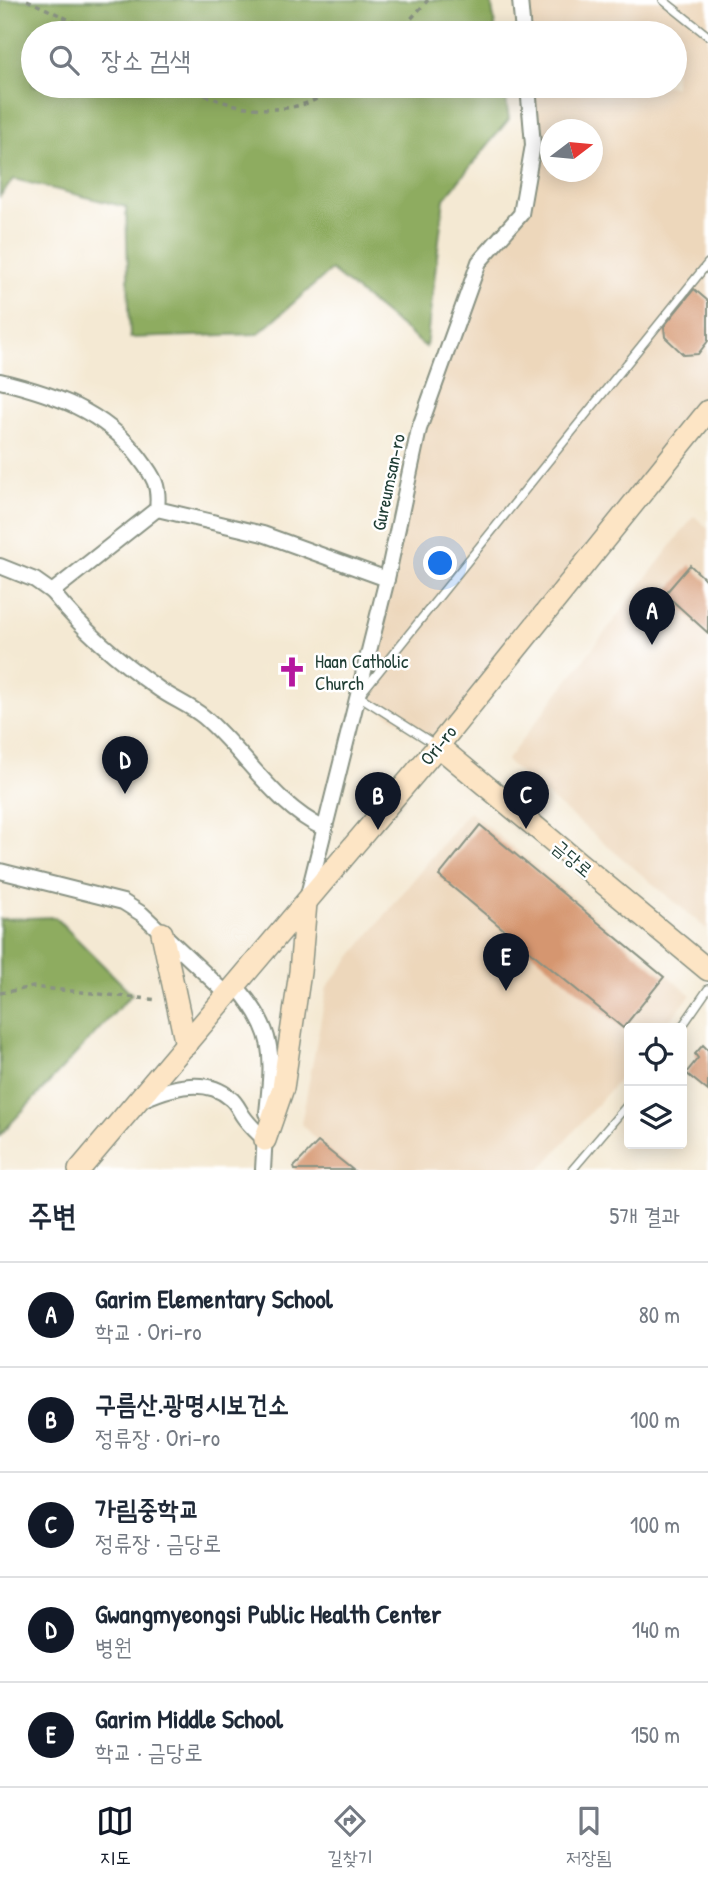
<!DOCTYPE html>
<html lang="ko">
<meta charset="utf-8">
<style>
:root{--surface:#fff;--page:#f6f6f7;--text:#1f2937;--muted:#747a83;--line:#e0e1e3;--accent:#111827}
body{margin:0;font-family:"Patrick Hand","Poor Story",sans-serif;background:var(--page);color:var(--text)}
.controls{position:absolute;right:21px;bottom:21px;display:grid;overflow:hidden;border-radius:7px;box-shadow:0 4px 18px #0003}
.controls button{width:63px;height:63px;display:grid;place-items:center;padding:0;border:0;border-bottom:2px solid var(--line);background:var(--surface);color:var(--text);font:35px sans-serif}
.compass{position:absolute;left:540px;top:119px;width:63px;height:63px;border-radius:50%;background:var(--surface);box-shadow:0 4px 18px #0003;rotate:74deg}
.you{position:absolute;left:441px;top:564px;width:24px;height:24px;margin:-18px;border:5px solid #fff;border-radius:50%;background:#1a73e8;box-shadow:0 0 0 10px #1a73e833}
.badge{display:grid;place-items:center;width:46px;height:46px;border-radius:50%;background:var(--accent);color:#fff;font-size:23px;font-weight:700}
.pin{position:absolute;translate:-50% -58px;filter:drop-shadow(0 2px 4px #0008)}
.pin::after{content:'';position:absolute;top:37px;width:24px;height:21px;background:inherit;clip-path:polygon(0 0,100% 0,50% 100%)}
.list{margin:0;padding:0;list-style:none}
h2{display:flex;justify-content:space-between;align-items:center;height:91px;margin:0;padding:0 28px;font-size:30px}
h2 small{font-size:23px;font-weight:400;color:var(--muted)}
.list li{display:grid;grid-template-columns:46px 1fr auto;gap:21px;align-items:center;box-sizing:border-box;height:105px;padding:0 28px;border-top:2px solid var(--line)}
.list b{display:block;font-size:26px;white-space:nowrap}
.list p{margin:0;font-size:23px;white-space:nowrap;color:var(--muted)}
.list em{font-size:23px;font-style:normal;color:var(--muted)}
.icon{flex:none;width:38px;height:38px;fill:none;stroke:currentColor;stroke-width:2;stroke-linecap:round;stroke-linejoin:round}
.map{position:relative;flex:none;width:708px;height:1170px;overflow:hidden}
.search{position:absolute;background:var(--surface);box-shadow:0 4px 18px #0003;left:21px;right:21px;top:21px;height:77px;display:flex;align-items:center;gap:18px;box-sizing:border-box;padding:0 24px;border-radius:38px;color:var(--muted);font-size:26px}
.sheet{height:616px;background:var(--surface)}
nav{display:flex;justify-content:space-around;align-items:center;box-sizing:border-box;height:98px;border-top:2px solid var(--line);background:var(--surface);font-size:19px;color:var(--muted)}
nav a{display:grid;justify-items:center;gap:4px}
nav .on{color:var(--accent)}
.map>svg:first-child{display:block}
</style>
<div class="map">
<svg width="708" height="1170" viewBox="0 0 708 1170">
<rect width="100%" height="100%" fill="#fff"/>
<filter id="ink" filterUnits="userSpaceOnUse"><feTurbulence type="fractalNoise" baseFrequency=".0143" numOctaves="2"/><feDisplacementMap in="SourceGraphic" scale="14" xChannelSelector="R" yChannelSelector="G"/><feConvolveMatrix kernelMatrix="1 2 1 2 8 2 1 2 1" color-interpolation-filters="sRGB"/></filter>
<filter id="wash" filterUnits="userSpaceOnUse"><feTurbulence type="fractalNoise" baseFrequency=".00686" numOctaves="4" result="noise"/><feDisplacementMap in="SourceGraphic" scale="28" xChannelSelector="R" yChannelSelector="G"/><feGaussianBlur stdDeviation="1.57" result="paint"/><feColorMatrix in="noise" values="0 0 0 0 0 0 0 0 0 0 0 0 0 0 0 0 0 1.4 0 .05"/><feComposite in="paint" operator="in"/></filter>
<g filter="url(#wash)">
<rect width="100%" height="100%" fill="#f4e9d3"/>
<g fill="#edd7bb" fill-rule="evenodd">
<path d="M 523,0 L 708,0 L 708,411 L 438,746 L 359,696 L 419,429 L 479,262 L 521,214 L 533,145 L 528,86 L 675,86 L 675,33 L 525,33 ZM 550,130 L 592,130 L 592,172 L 550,172 Z"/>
<polygon points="694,516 708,528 708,930 506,761"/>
<polygon points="469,811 691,995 663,1028 629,1028 629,1068 540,1170 353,1170 318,1142 301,1124 327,987"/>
</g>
<g fill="#8eac60" stroke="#56744a" stroke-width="2">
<polygon points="0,0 491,0 496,33 33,33 33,86 504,86 509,119 444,199 426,347 331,270 258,334 130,338 126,207 14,179 0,196"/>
<polygon points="55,917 132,994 0,1135 0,919"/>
</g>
<g id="blocks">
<g fill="#d5966f">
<polygon points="694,289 708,301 708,341 698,354 684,355 665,337 664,326"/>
<polygon points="690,565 708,582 708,633 665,594"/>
<polygon points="480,825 664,977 623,1028 439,876"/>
<polygon points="703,1045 708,1050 708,1091 686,1073 698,1058 695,1054"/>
<polygon points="318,1142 353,1170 295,1170 294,1167"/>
</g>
</g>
</g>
<g filter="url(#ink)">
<use href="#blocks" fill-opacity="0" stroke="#8a9384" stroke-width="2"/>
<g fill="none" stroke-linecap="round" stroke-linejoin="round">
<g stroke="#8a9384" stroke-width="10">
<g id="lane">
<polyline points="663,0 708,36"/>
<polyline points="436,745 359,696 708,263"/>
<polyline points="681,1028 708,989"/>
<polyline points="572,1170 629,1103"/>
</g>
</g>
<g stroke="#8a9384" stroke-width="18">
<g id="street">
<polyline points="520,0 523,33"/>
<path d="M 0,381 C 53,394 104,411 138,456 C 153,476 160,484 157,509 L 263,534 L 387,579"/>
<path d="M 157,509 L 52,592 C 82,629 120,662 159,689 C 173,699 191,706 204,717 C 245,752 275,806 325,829"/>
<polyline points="0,566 35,580 52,592"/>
<polyline points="0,871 123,902 142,914 228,995"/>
<polyline points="308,895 387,579 419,429 479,262 521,214 533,145 528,86"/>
<path d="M 236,986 C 276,1032 273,1055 267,1113"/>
<path d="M 142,1100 C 168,1088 205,1076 230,1098 C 236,1102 239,1110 243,1116 C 249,1125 257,1132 265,1140"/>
<polyline points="263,1170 265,1133"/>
</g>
</g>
<g stroke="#8a9384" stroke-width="24">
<g id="secondary">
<polyline points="438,746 708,970"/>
<polyline points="162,933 186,1045"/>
<polyline points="265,1140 283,1088 300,972 306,903"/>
<polyline points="79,1170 438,746 708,411"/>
</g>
</g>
<g stroke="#8a9384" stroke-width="3.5" stroke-dasharray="5 5" stroke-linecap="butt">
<polyline points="27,0 98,33"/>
<polyline points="398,33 428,0"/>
<path d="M 187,86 C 221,106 271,117 310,102 C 320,98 329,91 339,86"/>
<polyline points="0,993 33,987 158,1000"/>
</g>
<use href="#lane" stroke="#fff" stroke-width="7"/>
<use href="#street" stroke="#fff" stroke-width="14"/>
<use href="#secondary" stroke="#fde5c5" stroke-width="21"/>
</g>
</g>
<defs>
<g id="church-bare" transform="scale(2.415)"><path d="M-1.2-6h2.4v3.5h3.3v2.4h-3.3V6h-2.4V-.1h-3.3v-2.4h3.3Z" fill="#b5179e" stroke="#fff" stroke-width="2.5" paint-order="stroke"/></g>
</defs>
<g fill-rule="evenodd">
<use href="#church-bare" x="292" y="672"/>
</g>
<g text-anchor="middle" stroke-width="5" stroke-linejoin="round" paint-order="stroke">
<g font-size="19" fill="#1f3d34" stroke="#fff">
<text transform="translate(388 482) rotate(-78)" y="7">Gureumsan-ro</text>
<text transform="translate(438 745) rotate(-51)" y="7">Ori-ro</text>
<text transform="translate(573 858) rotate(40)" y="7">금당로</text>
</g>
<g font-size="19" fill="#1f3d34" stroke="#fff" text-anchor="start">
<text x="315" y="668">Haan Catholic<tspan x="315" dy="22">Church</tspan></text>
</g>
</g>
</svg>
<div class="controls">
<button><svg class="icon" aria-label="locate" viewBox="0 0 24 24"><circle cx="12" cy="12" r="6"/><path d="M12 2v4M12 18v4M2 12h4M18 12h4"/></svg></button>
<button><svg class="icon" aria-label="layers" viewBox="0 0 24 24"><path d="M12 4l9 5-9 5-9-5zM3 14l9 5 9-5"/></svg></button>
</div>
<svg class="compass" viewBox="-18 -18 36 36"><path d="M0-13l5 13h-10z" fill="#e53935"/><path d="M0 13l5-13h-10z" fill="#747a83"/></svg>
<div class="you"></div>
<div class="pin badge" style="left:652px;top:645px">A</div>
<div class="pin badge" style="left:378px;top:830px">B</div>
<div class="pin badge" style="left:526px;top:829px">C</div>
<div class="pin badge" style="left:125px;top:794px">D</div>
<div class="pin badge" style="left:506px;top:991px">E</div>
<div class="search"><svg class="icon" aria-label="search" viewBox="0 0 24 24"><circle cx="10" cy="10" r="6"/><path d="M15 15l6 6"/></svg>장소 검색</div>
</div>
<section class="sheet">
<h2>주변<small>5개 결과</small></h2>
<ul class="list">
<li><span class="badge">A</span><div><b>Garim Elementary School</b><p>학교 · Ori-ro</p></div><em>80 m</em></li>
<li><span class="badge">B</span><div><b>구름산.광명시보건소</b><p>정류장 · Ori-ro</p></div><em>100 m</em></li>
<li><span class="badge">C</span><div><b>가림중학교</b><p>정류장 · 금당로</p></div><em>100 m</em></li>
<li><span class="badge">D</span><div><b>Gwangmyeongsi Public Health Center</b><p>병원</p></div><em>140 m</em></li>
<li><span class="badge">E</span><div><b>Garim Middle School</b><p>학교 · 금당로</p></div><em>150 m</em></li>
</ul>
</section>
<nav>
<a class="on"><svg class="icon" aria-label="map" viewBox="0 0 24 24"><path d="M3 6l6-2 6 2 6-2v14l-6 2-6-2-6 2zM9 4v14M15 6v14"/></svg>지도</a>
<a><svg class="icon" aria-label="directions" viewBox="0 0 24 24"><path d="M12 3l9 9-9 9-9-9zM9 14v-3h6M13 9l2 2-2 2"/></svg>길찾기</a>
<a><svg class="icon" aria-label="saved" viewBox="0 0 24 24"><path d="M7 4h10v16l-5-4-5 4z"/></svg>저장됨</a>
</nav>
